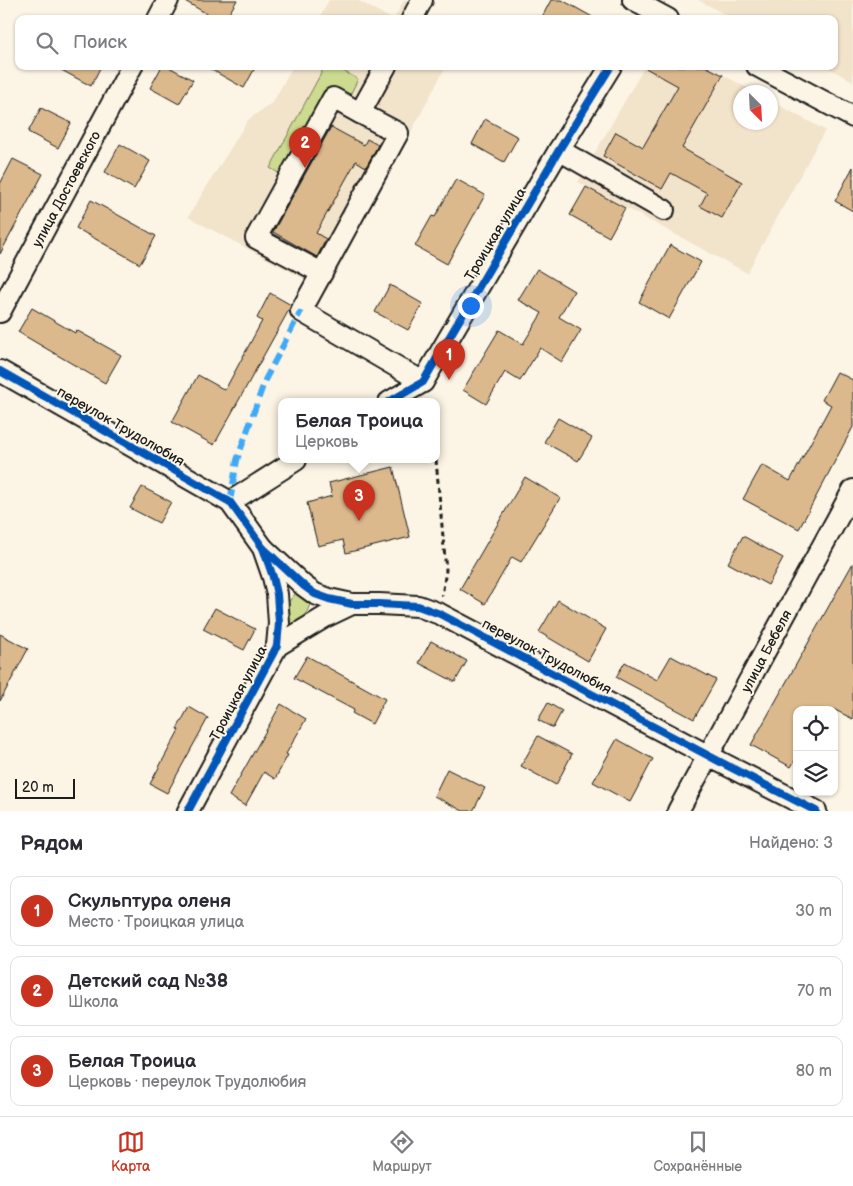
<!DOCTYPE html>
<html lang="ru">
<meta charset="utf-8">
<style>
:root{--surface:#fff;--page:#f2f2f3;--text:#2b2b33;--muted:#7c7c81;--line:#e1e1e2;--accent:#c8321e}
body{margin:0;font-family:"Balsamiq Sans",sans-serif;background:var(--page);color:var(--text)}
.controls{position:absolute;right:15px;bottom:15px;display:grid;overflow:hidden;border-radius:10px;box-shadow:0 1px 4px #0004}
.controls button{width:45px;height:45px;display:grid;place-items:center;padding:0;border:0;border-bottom:1px solid var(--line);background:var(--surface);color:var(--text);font:25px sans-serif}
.compass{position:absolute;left:733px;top:85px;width:45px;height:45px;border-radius:50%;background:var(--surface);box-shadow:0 1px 4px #0004;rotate:156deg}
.scale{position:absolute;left:15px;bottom:12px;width:60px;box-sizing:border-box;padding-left:5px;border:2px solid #1c1c1c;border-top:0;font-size:14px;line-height:18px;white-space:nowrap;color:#1c1c1c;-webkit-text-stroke:4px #fcf5e5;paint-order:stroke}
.you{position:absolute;left:470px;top:305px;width:18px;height:18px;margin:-12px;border:4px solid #fff;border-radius:50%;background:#1a73e8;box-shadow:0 0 0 8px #1a73e833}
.badge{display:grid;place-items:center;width:32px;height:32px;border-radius:50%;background:var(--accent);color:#fff;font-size:16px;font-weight:700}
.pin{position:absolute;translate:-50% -41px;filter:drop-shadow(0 1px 2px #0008)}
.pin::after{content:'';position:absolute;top:26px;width:18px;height:15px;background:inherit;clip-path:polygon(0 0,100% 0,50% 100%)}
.popup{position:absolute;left:278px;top:398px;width:162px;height:65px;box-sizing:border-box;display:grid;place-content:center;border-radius:10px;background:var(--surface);filter:drop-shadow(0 1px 4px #0005);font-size:16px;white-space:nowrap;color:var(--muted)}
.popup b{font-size:19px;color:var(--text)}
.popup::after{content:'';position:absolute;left:50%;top:100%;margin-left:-10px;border:10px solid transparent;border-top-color:var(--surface)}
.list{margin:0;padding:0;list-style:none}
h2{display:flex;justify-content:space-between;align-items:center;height:65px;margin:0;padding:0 20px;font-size:21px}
h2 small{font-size:16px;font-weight:400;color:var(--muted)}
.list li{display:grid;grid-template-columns:32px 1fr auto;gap:15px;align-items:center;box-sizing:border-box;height:70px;margin:0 10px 10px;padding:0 10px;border:1px solid var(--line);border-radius:10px}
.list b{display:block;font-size:19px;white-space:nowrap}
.list p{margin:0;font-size:16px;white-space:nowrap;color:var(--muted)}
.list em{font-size:16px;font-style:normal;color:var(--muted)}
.icon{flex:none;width:28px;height:28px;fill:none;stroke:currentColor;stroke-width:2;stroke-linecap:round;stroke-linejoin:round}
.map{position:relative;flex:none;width:853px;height:811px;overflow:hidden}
.search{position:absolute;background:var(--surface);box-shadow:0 1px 4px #0004;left:15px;right:15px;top:15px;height:55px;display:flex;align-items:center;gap:12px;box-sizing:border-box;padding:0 18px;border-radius:10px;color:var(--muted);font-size:19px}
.sheet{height:305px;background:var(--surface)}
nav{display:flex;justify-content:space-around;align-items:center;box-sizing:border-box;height:70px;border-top:1px solid var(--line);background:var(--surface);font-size:14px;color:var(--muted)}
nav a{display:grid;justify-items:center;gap:2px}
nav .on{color:var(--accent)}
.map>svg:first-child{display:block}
</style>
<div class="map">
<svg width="853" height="811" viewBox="0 0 853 811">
<rect width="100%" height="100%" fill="#fcf5e5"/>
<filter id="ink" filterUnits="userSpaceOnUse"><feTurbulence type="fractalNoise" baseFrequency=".02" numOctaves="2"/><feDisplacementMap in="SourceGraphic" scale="10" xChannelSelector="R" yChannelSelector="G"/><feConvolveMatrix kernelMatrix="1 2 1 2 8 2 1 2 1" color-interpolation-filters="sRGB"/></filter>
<g filter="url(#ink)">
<g fill="#f2e3cb">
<polygon points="329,0 357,0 392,19 319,19"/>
<polygon points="404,0 430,0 420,19 394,19"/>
<polygon points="698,0 853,0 853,81 824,66 834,66 834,19 734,19"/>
<polygon points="293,66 446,66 327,291 188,217 248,120 273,102"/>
<polygon points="645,66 706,66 755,92 740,92 740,122 770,122 771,101 825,130 747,273 578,182"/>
</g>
<g fill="#ccdb8f" stroke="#747c56">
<polygon points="325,66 334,66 358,79 348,99 331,90 284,176 270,168"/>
<polygon points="299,589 311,602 305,617 286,627 286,605"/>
</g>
<g fill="#dbb98d" stroke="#1c1c1c">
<polygon points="183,0 237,0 226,19 216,19"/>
<polygon points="551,0 562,0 596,19 541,19"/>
<polygon points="54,66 101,66 91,86"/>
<polygon points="162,66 167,66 193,80 179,104 150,88"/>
<polygon points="205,66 256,66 244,88"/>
<polygon points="642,66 705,66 723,75 682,148 742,182 722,218 700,206 707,193 671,173 662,189 603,156 616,132 643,147 678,86"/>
<polygon points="41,108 71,123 58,148 28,132"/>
<polygon points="485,119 518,137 504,162 472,144"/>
<polygon points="331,127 364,145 367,139 378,145 366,167 356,161 316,233 326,239 317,257 273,232"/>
<polygon points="120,144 150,161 134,189 105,172"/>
<polygon points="13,159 43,174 0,254 0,184"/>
<polygon points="853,167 853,211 835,201"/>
<polygon points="456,179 485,195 447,264 415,246 432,216 435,217"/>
<polygon points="586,187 625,208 609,237 570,215"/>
<polygon points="91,200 156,236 140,264 76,228"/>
<polygon points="670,245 701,262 669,319 639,302"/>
<polygon points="537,269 574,291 559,317 581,330 562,362 540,348 520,381 505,372 486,404 463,390 499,330 523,344 542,313 518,300"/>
<polygon points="390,285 423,304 408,330 375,312"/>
<polygon points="270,293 291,305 290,308 214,445 172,422 198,375 225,390 262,321 257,318"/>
<polygon points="32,308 75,333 76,330 121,355 105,383 18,332"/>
<polygon points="837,372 853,380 853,427 799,529 743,499 762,465 790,481 831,405 822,400"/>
<polygon points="558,418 592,438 578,461 544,442"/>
<polygon points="393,467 410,537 346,553 343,540 318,546 307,503 332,496 329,483"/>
<polygon points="525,477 560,498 521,562 512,557 485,604 460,589"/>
<polygon points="142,487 171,502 159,523 130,508"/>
<polygon points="743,536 783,558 768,585 728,563"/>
<polygon points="853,563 853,719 835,710 797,710 797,757 791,767 751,745"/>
<polygon points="558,600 606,629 588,661 539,632"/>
<polygon points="215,608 255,629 244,650 203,629"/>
<polygon points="0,634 28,649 0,701"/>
<polygon points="431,641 467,661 455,682 419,663"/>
<polygon points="307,656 385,699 372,724 352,713 354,710 294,678"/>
<polygon points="671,656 716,680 694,719 616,677 625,662 657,680"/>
<polygon points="548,703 562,711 553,728 538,720"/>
<polygon points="281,704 306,719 286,754 288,755 275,779 264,772 245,806 229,796"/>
<polygon points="189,707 208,718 167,793 150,784 179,730 177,729"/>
<polygon points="538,736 572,754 556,785 521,766"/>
<polygon points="617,739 653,759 630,802 593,782"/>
<polygon points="447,769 485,788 473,811 463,811 434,796"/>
</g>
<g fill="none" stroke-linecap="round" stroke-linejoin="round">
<g stroke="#1c1c1c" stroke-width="24">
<g id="minor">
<polyline points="633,0 668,19"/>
<polyline points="158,19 168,0"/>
<polyline points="412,19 422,0"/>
<polyline points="757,66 853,117"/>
<polyline points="360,113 398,133 301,311 423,382"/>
<polyline points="559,150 664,210"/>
<polyline points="322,273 256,238 333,98 360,113 386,66"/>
<polyline points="0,312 132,66"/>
<polyline points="0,371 230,502 263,548 273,577 277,594 279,623 277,646 188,811"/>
<polyline points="389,402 423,382 559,150 611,66"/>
<polyline points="230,502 296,460"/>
<polyline points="263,548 304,586 315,594 329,599 352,604 379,604 418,606 440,614 728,766 816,811"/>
<polyline points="277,646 325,617 352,604"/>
<polyline points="678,811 853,490"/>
</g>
</g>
<polyline stroke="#1c1c1c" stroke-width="3" stroke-dasharray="5 4" stroke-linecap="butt" points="436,460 446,570 442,596"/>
<use href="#minor" stroke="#fcf5e5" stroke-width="20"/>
<polyline stroke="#3fa9f5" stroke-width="6" stroke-dasharray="12 6" stroke-linecap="butt" points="230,502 237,460 265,380 301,311"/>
<g stroke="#fcf5e5" stroke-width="11">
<g id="cycleway">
<polyline points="0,371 230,502 263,548 273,577 277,594 279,623 277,646 188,811"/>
<polyline points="389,402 423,382 559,150 611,66"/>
<polyline points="263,548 304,586 315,594 329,599 352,604 379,604 418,606 440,614 728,766 816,811"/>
</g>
</g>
<use href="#cycleway" stroke="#0057b8" stroke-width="8"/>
</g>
</g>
<g text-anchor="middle" stroke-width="4" stroke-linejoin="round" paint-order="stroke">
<g font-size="14" fill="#1c1c1c" stroke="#fcf5e5">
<text transform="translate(66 189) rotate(-62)" y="5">улица Достоевского</text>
<text transform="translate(495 234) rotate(-59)" y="5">Троицкая улица</text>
<text transform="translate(121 426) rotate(30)" y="5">переулок Трудолюбия</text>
<text transform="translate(766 651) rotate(-62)" y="5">улица Бебеля</text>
<text transform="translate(547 656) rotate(28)" y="5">переулок Трудолюбия</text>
<text transform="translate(238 693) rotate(-62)" y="5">Троицкая улица</text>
</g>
</g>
</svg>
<div class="controls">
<button><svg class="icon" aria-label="locate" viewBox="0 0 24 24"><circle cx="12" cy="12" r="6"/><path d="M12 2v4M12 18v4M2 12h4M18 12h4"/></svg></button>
<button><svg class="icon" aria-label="layers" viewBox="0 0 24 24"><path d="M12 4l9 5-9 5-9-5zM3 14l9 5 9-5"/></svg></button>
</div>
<svg class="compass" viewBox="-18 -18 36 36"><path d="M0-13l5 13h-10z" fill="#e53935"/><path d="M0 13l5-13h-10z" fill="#7c7c81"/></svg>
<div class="scale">20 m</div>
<div class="you"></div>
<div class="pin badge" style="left:449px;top:380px">1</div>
<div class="pin badge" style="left:305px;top:168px">2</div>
<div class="pin badge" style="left:359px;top:521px">3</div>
<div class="popup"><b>Белая Троица</b>Церковь</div>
<div class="search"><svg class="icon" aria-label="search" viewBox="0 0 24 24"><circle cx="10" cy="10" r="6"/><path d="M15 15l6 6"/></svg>Поиск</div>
</div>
<section class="sheet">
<h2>Рядом<small>Найдено: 3</small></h2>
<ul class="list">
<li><span class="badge">1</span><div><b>Скульптура оленя</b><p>Место · Троицкая улица</p></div><em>30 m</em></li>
<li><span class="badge">2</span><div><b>Детский сад №38</b><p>Школа</p></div><em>70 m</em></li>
<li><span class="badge">3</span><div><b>Белая Троица</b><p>Церковь · переулок Трудолюбия</p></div><em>80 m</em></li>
</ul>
</section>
<nav>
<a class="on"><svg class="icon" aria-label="map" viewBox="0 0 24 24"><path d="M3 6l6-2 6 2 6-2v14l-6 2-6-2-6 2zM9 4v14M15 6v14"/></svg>Карта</a>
<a><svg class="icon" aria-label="directions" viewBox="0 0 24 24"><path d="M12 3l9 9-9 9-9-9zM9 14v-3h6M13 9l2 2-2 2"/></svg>Маршрут</a>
<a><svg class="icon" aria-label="saved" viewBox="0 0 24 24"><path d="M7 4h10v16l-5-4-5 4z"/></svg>Сохранённые</a>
</nav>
